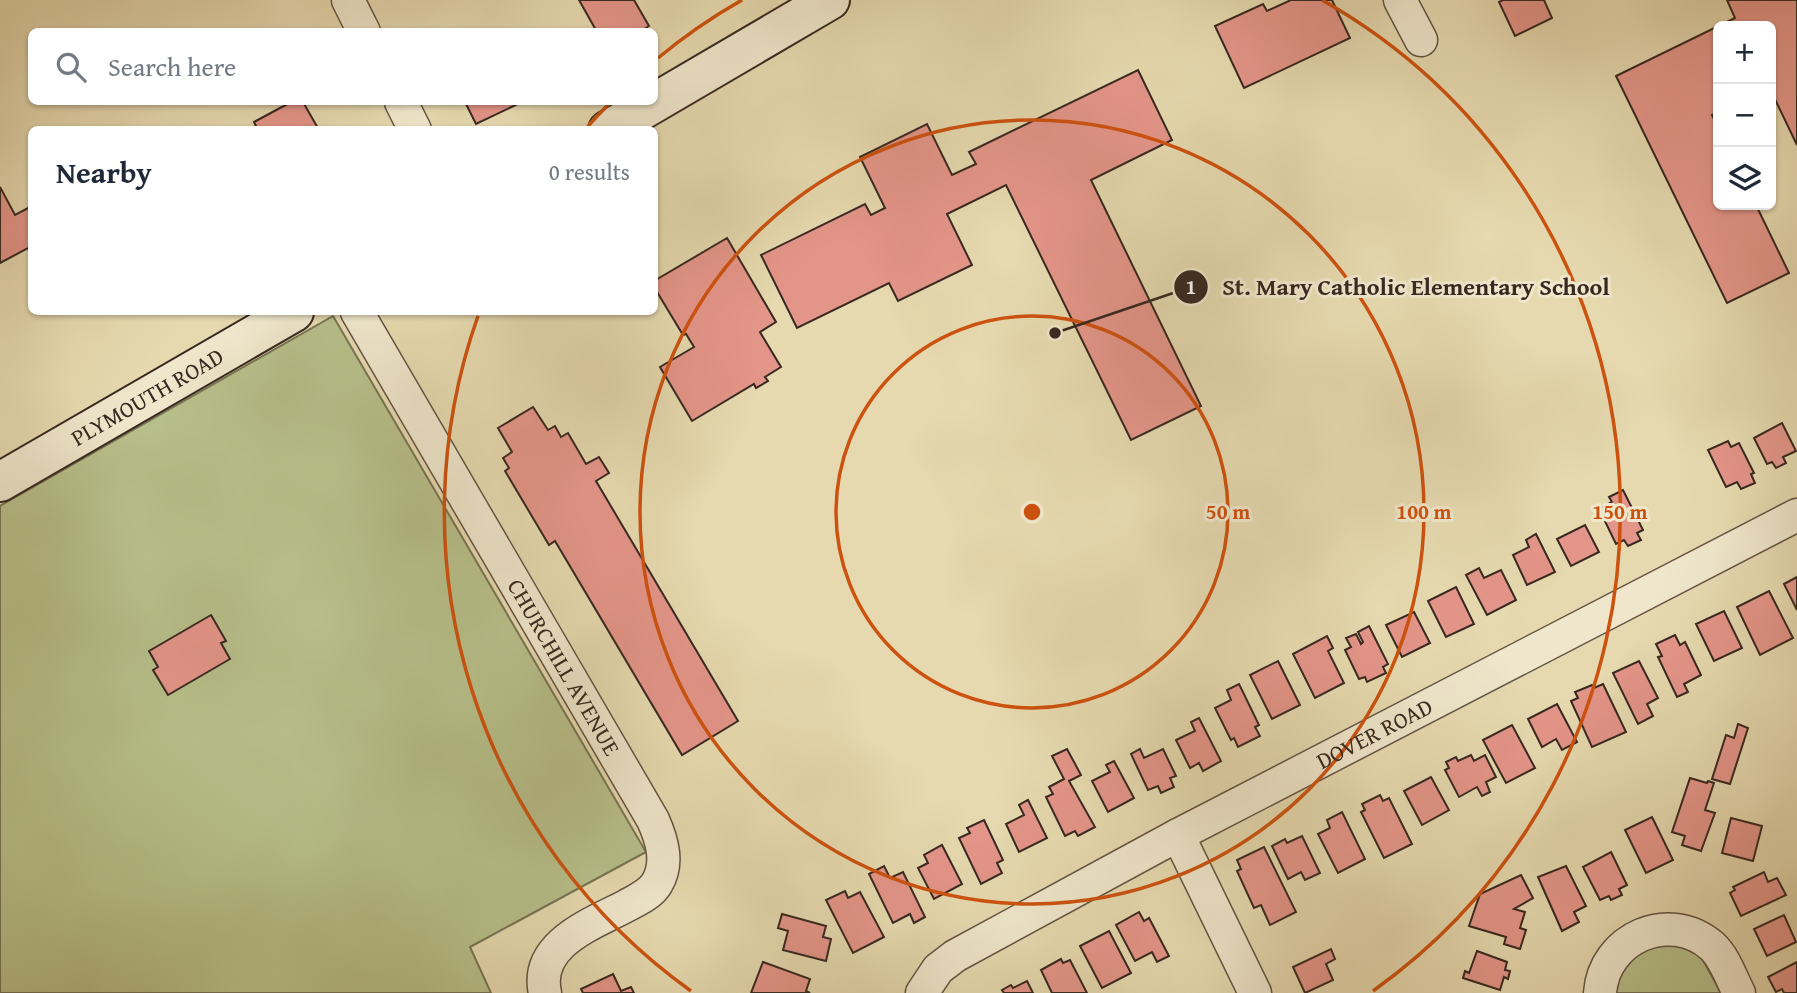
<!DOCTYPE html>
<meta charset="utf-8">
<style>
:root{--surface:#fff;--page:#f6f6f7;--text:#1f2937;--muted:#747a83;--line:#e0e1e3}
body{margin:0;font-family:"Gentium Book Plus",serif;background:var(--page);color:var(--text)}
.controls{position:absolute;right:21px;top:21px;display:grid;overflow:hidden;border-radius:10px;box-shadow:0 2px 5px #0004}
.controls button{width:63px;height:63px;display:grid;place-items:center;padding:0;border:0;border-bottom:2px solid var(--line);background:var(--surface);color:var(--text);font:35px sans-serif}
.list{margin:0;padding:0;list-style:none}
h2{display:flex;justify-content:space-between;align-items:center;height:91px;margin:0;padding:0 28px;font-size:30px}
h2 small{font-size:23px;font-weight:400;color:var(--muted)}
.icon{flex:none;width:38px;height:38px;fill:none;stroke:currentColor;stroke-width:2;stroke-linecap:round;stroke-linejoin:round}
.map{position:relative;flex:none;width:1797px;height:993px;overflow:hidden}
.search{position:absolute;background:var(--surface);box-shadow:0 2px 5px #0004;left:28px;top:28px;width:630px;height:77px;display:flex;align-items:center;gap:18px;box-sizing:border-box;padding:0 24px;border-radius:10px;color:var(--muted);font-size:26px}
.panel{position:absolute;background:var(--surface);box-shadow:0 2px 5px #0004;left:28px;top:126px;width:630px;height:189px;border-radius:10px}
.map>svg:first-child{display:block}
</style>
<div class="map">
<svg width="1797" height="993" viewBox="0 0 1797 993">
<rect width="100%" height="100%" fill="#e6d9af"/>
<filter id="stains"><feTurbulence type="fractalNoise" baseFrequency=".00286" numOctaves="4"/><feColorMatrix values="0 0 0 0 .2 0 0 0 0 .09 0 0 0 0 .02 0 0 0 .5 -.17"/></filter>
<radialGradient id="worn" r=".72"><stop offset=".6" stop-color="#630" stop-opacity="0"/><stop offset="1" stop-color="#630" stop-opacity=".3"/></radialGradient>
<g fill="#b7bf8a" stroke="#777455" stroke-width="2">
<polygon points="333,316 646,852 470,947 491,993 0,993 0,506"/>
<path d="M 1662,943 L 1697,949 L 1721,993 L 1615,993 C 1621,956 1630,958 1662,943 Z"/>
</g>
<g fill="#e49589" stroke="#372820" stroke-width="2">
<polygon points="579,0 634,0 649,26 639,32 597,32"/>
<polygon points="1291,0 1332,0 1350,38 1244,88 1215,26 1263,4 1267,11"/>
<polygon points="1503,0 1544,0 1552,18 1515,36 1499,2"/>
<polygon points="1727,0 1797,0 1797,145 1771,91 1771,26 1718,26 1718,112 1712,115 1718,128 1718,205 1756,205 1789,273 1727,303 1616,76 1735,18"/>
<polygon points="1138,70 1172,140 1091,180 1201,406 1131,440 1006,185 947,214 972,265 898,301 889,283 797,328 761,255 865,204 871,215 885,208 860,157 927,124 952,175 976,164 969,152"/>
<polygon points="291,102 303,102 319,130 258,130 254,122"/>
<polygon points="465,102 522,102 476,124"/>
<polygon points="0,187 15,215 32,206 32,246 0,263"/>
<polygon points="727,238 776,322 760,332 781,367 765,377 768,381 756,388 754,384 692,421 660,367 694,347 686,334 683,335 654,287 654,281"/>
<polygon points="533,407 548,430 555,426 561,437 568,433 586,464 599,457 609,473 596,481 738,721 682,755 555,541 549,545 505,471 509,468 503,458 512,452 498,428"/>
<polygon points="1782,423 1796,451 1783,457 1786,463 1776,468 1772,462 1767,464 1754,438"/>
<polygon points="1728,441 1731,447 1739,443 1754,473 1751,474 1755,483 1741,489 1737,482 1726,487 1708,450"/>
<polygon points="1623,490 1643,530 1637,533 1641,540 1628,546 1624,540 1616,544 1599,509 1612,502 1609,497"/>
<polygon points="1585,525 1599,552 1571,566 1557,539"/>
<polygon points="1536,534 1555,572 1527,585 1513,555 1529,547 1526,540"/>
<polygon points="1479,568 1484,578 1501,570 1516,600 1487,615 1466,575"/>
<polygon points="1797,577 1797,610 1784,584"/>
<polygon points="1456,587 1474,624 1446,637 1428,601"/>
<polygon points="1769,591 1793,638 1760,655 1737,607"/>
<polygon points="1724,611 1742,648 1714,661 1696,624"/>
<polygon points="1414,612 1430,643 1402,657 1386,625"/>
<polygon points="211,615 226,641 221,643 230,659 168,695 153,670 158,667 149,651"/>
<polygon points="1369,626 1388,664 1383,667 1386,673 1367,682 1365,677 1359,679 1345,650 1351,647 1346,638 1356,634 1361,644 1363,642 1358,632"/>
<polygon points="1675,635 1680,645 1685,642 1701,675 1684,684 1688,692 1677,697 1658,657 1662,656 1656,644"/>
<polygon points="1327,636 1333,648 1328,651 1344,683 1315,698 1293,654"/>
<polygon points="1278,661 1300,705 1272,719 1250,675"/>
<polygon points="1639,661 1658,698 1647,704 1653,716 1638,724 1613,673"/>
<polygon points="1239,684 1259,725 1255,727 1260,736 1238,747 1234,738 1231,740 1215,708 1231,700 1227,690"/>
<polygon points="1603,684 1626,732 1592,747 1571,701 1578,698 1575,692 1592,685 1594,688"/>
<polygon points="1557,704 1577,742 1562,750 1556,739 1542,747 1528,719"/>
<polygon points="1199,718 1221,761 1203,771 1199,763 1190,768 1176,740 1195,731 1191,722"/>
<polygon points="1738,724 1748,728 1730,784 1712,779 1726,735 1734,738"/>
<polygon points="1512,725 1535,768 1506,783 1483,740"/>
<polygon points="1067,749 1081,775 1069,781 1095,827 1078,836 1075,831 1065,836 1046,797 1053,794 1049,787 1064,779 1052,756"/>
<polygon points="1140,749 1144,758 1163,749 1176,776 1170,778 1174,787 1161,793 1158,786 1148,790 1131,754"/>
<polygon points="1471,755 1474,761 1485,755 1496,777 1486,782 1490,792 1482,796 1477,787 1459,797 1445,770 1449,768 1446,762 1456,757 1458,761"/>
<polygon points="1114,761 1134,798 1108,812 1092,781 1110,772 1106,765"/>
<polygon points="1431,777 1449,810 1422,825 1404,791"/>
<polygon points="1690,778 1707,783 1708,781 1714,783 1705,810 1715,813 1701,851 1682,845 1685,836 1672,832"/>
<polygon points="1380,795 1383,801 1389,798 1412,844 1384,858 1361,812 1365,810 1362,804"/>
<polygon points="1028,800 1047,838 1019,852 1006,824 1024,815 1019,805"/>
<polygon points="1342,812 1365,859 1338,873 1318,834 1330,828 1327,820"/>
<polygon points="1652,817 1673,860 1646,873 1625,830"/>
<polygon points="1731,818 1762,826 1753,861 1722,853"/>
<polygon points="984,820 1003,860 997,863 1002,873 981,884 959,838 970,833 967,828"/>
<polygon points="1302,836 1320,873 1305,880 1301,872 1288,879 1272,846 1285,839 1287,843"/>
<polygon points="942,845 962,884 934,899 918,868 928,863 924,855"/>
<polygon points="1264,847 1296,912 1270,925 1261,905 1254,908 1237,871 1241,869 1237,860"/>
<polygon points="1611,852 1627,885 1619,889 1622,895 1611,900 1609,896 1600,900 1583,867"/>
<polygon points="884,866 890,878 903,872 925,917 914,923 910,914 893,923 869,874"/>
<polygon points="1566,866 1586,906 1574,912 1579,922 1562,931 1538,877"/>
<polygon points="1764,872 1768,882 1777,878 1786,895 1741,916 1730,893 1735,890 1733,887"/>
<polygon points="1521,875 1533,898 1514,909 1525,912 1520,928 1526,930 1520,949 1504,944 1506,937 1469,926 1480,894"/>
<polygon points="845,891 848,898 860,892 884,937 853,953 826,900"/>
<polygon points="1139,912 1144,921 1149,918 1169,956 1157,962 1152,952 1135,961 1116,925"/>
<polygon points="782,914 826,926 823,937 831,939 826,961 783,950 788,931 778,928"/>
<polygon points="1784,915 1796,942 1767,956 1754,929"/>
<polygon points="1109,931 1131,973 1102,988 1080,946"/>
<polygon points="1331,949 1335,959 1326,964 1333,980 1305,993 1293,967"/>
<polygon points="1477,951 1507,962 1505,970 1510,971 1508,979 1504,977 1500,990 1463,978 1465,971 1469,973"/>
<polygon points="1061,959 1063,963 1070,960 1087,993 1052,993 1041,970"/>
<polygon points="763,962 810,979 806,991 810,993 751,993"/>
<polygon points="1797,962 1797,993 1784,993 1782,989 1776,992 1768,977"/>
<polygon points="613,974 621,991 631,987 634,993 583,993 581,989"/>
<polygon points="1027,981 1033,993 1004,993 1002,990 1011,985 1013,988"/>
</g>
<g fill="none" stroke-linecap="round" stroke-linejoin="round">
<g stroke="#635444" stroke-width="35">
<g id="street">
<polyline points="348,0 364,32"/>
<polyline points="1400,0 1421,40"/>
<polyline points="401,102 415,130"/>
<path id="s1" d="M 357,312 L 653,820 C 662,840 669,863 657,883 C 651,894 637,900 626,906 C 592,924 534,944 545,993"/>
<polyline points="1178,835 1255,993"/>
<path id="s2" d="M 922,993 L 938,969 L 955,956 L 1178,835 L 1797,515"/>
<path d="M 1600,993 C 1604,938 1669,909 1712,946 C 1725,958 1731,978 1739,993"/>
</g>
</g>
<g stroke="#372820" stroke-width="42">
<g id="secondary">
<polyline points="608,130 830,0"/>
<path id="s3" d="M 0,482 L 294,312"/>
</g>
</g>
<use href="#street" stroke="#efe6cb" stroke-width="32"/>
<use href="#secondary" stroke="#efe6cb" stroke-width="38"/>
</g>
<g fill="none" stroke="#cd520f" stroke-width="3.5">
<circle cx="1032" cy="512" r="196"/>
<circle cx="1032" cy="512" r="392"/>
<path d="M691 991A588 588 0 0 1 478 316M588 126A588 588 0 0 1 609 104M658 58A588 588 0 0 1 742 0M1322 0A588 588 0 0 1 1373 991"/>
</g>
<g text-anchor="middle" stroke-width="6" stroke-linejoin="round" paint-order="stroke">
<g font-size="23" fill="#372820" stroke="#efe6cb">
<text dy="8" stroke="none"><textPath href="#s3" startOffset="170">PLYMOUTH ROAD</textPath></text>
<text dy="8" stroke="none"><textPath href="#s1" startOffset="411">CHURCHILL AVENUE</textPath></text>
<text dy="8" stroke="none"><textPath href="#s2" startOffset="525">DOVER ROAD</textPath></text>
</g>
</g>
<circle cx="1032" cy="512" r="10" fill="#cd520f" stroke="#efe6cb" stroke-width="3.5"/>
<g font-size="21" text-anchor="middle" font-weight="bold" fill="#cd520f" stroke="#efe6cb" stroke-width="6" stroke-linejoin="round" paint-order="stroke">
<text x="1228" y="519">50 m</text>
<text x="1424" y="519">100 m</text>
<text x="1620" y="519">150 m</text>
</g>
<path fill="none" stroke="#372820" stroke-width="2.5" d="M1055 333L1191 287"/>
<g fill="#372820" stroke="#efe6cb" stroke-width="2.5">
<circle cx="1055" cy="333" r="7"/>
<circle cx="1191" cy="287" r="18"/>
</g>
<g font-size="21" text-anchor="middle" font-weight="bold" fill="#fff">
<text x="1191" y="294">1</text>
</g>
<g font-size="24" text-anchor="middle" font-weight="bold" fill="#372820" stroke="#efe6cb" stroke-width="6" stroke-linejoin="round" paint-order="stroke">
<text x="1416" y="295">St. Mary Catholic Elementary School</text>
</g>
<rect width="100%" height="100%" filter="url(#stains)"/>
<rect width="100%" height="100%" fill="url(#worn)"/>
</svg>
<div class="controls">
<button>+</button>
<button>−</button>
<button><svg class="icon" aria-label="layers" viewBox="0 0 24 24"><path d="M12 4l9 5-9 5-9-5zM3 14l9 5 9-5"/></svg></button>
</div>
<div class="search"><svg class="icon" aria-label="search" viewBox="0 0 24 24"><circle cx="10" cy="10" r="6"/><path d="M15 15l6 6"/></svg>Search here</div>
<section class="panel">
<h2>Nearby<small>0 results</small></h2>
<ul class="list">
</ul>
</section>
</div>
